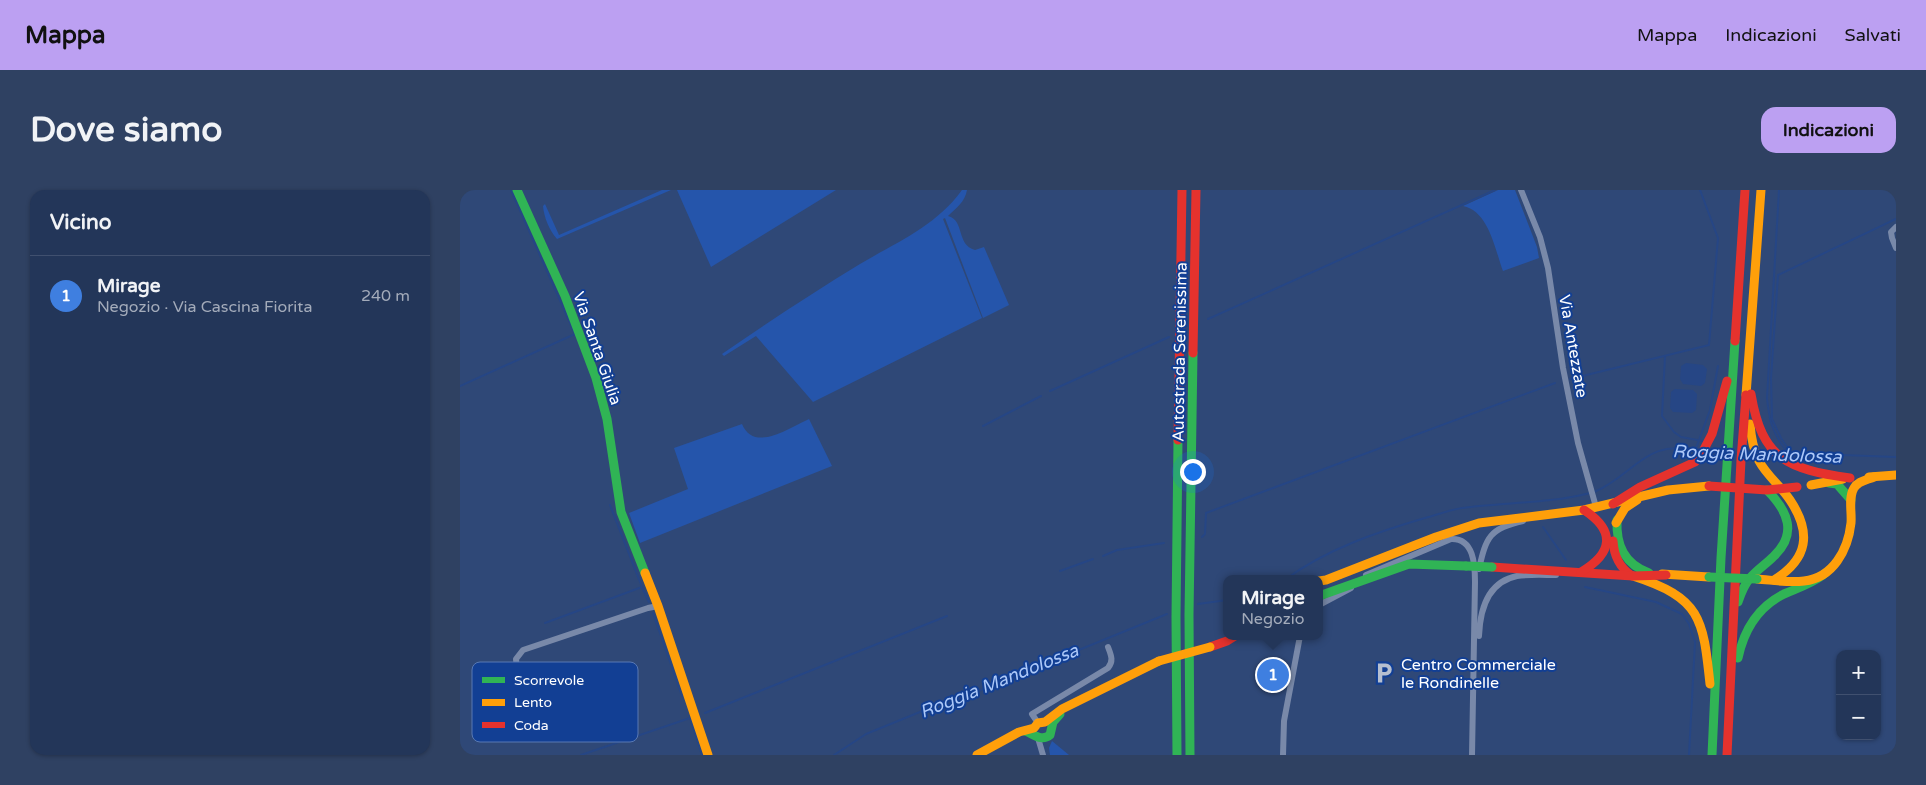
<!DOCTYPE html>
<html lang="it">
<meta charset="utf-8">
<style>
:root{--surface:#233659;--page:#2f4162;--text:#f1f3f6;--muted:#a3abba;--line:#40506f;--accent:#bca0f2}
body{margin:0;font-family:"Varela Round",sans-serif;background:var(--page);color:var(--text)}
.controls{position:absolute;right:15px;bottom:15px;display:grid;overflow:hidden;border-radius:10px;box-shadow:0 1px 4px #0004}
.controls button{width:45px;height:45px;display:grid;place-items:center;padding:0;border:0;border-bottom:1px solid var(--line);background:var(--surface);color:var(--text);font:25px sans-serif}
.you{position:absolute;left:732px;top:281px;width:18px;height:18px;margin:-12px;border:4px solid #fff;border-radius:50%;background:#1a73e8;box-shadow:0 0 0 8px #1a73e833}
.badge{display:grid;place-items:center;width:32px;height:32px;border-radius:50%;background:var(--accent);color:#fff;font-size:16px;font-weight:700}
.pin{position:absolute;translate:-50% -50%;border:2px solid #fff;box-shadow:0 1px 5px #0006}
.popup{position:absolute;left:763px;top:385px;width:100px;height:65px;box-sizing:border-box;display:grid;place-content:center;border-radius:10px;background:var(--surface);filter:drop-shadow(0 1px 4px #0005);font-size:16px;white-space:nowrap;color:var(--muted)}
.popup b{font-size:19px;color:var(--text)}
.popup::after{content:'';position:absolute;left:50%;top:100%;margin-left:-10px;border:10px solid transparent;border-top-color:var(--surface)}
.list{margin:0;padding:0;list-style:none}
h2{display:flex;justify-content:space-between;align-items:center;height:65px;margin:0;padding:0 20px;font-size:21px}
h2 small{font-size:16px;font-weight:400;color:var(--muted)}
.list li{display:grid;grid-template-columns:32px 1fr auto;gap:15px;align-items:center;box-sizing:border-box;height:80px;padding:0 20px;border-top:1px solid var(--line)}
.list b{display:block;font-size:19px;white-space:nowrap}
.list p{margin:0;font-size:16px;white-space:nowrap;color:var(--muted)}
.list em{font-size:16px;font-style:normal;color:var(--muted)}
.map{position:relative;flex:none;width:1436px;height:565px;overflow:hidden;border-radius:15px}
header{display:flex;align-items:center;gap:30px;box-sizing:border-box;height:70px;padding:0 25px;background:var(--accent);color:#111}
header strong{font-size:24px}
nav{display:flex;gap:28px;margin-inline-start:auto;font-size:18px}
.intro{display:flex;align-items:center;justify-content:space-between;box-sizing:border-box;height:120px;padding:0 30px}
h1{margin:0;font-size:35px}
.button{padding:12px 22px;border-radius:15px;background:var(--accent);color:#111;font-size:18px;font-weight:700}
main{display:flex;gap:30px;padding:0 30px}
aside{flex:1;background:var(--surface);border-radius:15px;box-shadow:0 1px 4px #0004}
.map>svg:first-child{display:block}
</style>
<header>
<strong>Mappa</strong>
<nav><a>Mappa</a><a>Indicazioni</a><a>Salvati</a></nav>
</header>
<div class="intro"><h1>Dove siamo</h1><a class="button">Indicazioni</a></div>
<main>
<aside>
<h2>Vicino<small></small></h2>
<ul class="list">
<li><span class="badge" style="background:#3f7fe0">1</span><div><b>Mirage</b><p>Negozio · Via Cascina Fiorita</p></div><em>240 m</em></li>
</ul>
</aside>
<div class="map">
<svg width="1436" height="565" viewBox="0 0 1436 565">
<rect width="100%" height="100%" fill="#2f4877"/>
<g fill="#2555ab">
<path d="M 202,0 L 211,0 L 97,49 C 89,40 84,27 83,16 L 85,14 L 99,45 Z"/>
<polygon points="217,0 376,0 251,77"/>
<path d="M 502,0 L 507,0 C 505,12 496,18 488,26 C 505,30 496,55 515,60 L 524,57 L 549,115 L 523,128 L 485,28 L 483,29 L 522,128 L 353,212 L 296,146 L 264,166 L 262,164 C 307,133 354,102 400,74 C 437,52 476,36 502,0 Z"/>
<path d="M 1038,0 L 1055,0 L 1077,57 L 1079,68 L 1043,81 C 1035,60 1029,21 1003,16 Z"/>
<path d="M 349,229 L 372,276 L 180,353 L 169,323 L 228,299 L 214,258 L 282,234 C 294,263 329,238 349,229 Z"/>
<polygon points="592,551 609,565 590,565 589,558"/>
</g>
<g fill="#264685">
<polygon points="1226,173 1243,175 1247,179 1245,193 1241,196 1223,194 1220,189 1221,176"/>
<polygon points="1215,199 1233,200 1237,204 1236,220 1232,223 1213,222 1210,218 1211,202"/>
</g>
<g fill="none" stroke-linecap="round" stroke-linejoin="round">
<g stroke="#264685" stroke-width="2">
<path d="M 1319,0 L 1307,208 C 1309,229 1312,242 1325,259 L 1329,260"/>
<polyline points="748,129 1035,0"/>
<polyline points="1205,166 1202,226 1214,242 1221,247 1243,251"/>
<polyline points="1110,189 1249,155 1258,48 1240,0"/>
<polyline points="0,196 115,144 51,0"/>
<polyline points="590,201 709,147"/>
<polyline points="523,236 581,206"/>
<polyline points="1235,261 1250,220 1258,176"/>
<polyline points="1249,263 1264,264"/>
<polyline points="1301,266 1311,266"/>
<polyline points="1329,267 1382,265 1436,267"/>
<polyline points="1338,267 1329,260 1321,248 1312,229 1311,188 1318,85 1436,29"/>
<path d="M 1134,302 C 1175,285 1186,246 1239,262"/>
<polyline points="1083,337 1106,370"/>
<polyline points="742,347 745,344 746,323 1095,193"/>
<polyline points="643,366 657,360 704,353"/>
<polyline points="600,381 633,369"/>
<path d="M 826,389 C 867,359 917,342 965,328 C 977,325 989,320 1002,318 C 1044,312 1088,314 1130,303"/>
<polyline points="182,397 189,412"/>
<polyline points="1125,397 1196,412 1222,424 1229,434 1235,452 1229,565"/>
<polyline points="738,414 767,410"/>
<polyline points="193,423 222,506"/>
<polyline points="85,433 182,397 150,315"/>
<polyline points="245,523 487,426"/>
<polyline points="230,527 242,565"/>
<polyline points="121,565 230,528"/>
<polyline points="374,565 406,544 482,513 494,511 707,424"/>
</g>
<g stroke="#7989a9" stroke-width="6">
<polyline points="1061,0 1080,47 1088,78 1103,178 1118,253 1136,317"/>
<polyline points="1436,37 1431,42 1432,48 1436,58"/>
<path d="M 1019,379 C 1026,347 1030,338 1063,331"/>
<path d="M 906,385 L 991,349 C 1014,348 1015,375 1015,392 L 1012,565"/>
<polyline points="859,415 891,398"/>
<path d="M 1019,446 C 1020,420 1027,392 1057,386 C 1070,384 1084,385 1096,385"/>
<polyline points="57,480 56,469 63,460 188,418 198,416"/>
<path d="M 578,533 L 572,524 L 648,478 C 654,471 651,465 648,457"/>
<polyline points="578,548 583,565"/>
<polyline points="823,565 824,531 840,446"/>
</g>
<g stroke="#30b455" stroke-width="9">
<polyline points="57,0 105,106 136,188 147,229 161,322 185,383"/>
<polyline points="1369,293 1377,294 1391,310"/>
<path d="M 1157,330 C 1156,355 1164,374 1189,383"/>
<polyline points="859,406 949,374 1006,376"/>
<path d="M 1278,412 C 1281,403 1284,395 1290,388 C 1297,380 1306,374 1313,367 C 1338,344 1328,321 1307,300"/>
<path d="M 1278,468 C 1284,440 1298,417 1324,404 C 1338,398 1351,394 1363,385"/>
<path d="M 565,541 C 574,544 581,552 590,545 L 593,532 L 600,524"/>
<polyline points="717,565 716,427 718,250"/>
<polyline points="730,565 729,425 733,163"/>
<polyline points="1252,565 1261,368 1275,151"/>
</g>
<g stroke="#ff9f0a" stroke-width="9">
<polyline points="1286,205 1301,0"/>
<path d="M 1290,234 C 1291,247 1293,259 1299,271 C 1307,286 1321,296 1330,310 C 1352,343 1348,369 1314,390"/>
<polyline points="1409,287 1436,285"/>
<polyline points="1351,295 1383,289"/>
<polyline points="1156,333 1165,318 1177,310"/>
<polyline points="185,383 198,416 248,565"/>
<polyline points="1202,384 1249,387"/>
<path d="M 1173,386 C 1241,408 1243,428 1250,494"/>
<path d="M 1297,389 C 1312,390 1328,393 1344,391 C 1373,388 1388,360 1391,333 C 1392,322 1388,308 1394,298 C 1398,291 1407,290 1414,287"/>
<polyline points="859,391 866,390 976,347 1019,333 1124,320 1208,300 1249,296"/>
<polyline points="517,565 559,542 574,538 578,533 585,532 602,519 699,471"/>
</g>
<g stroke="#e5322d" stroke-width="9">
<polyline points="1275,151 1285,0"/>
<polyline points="733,163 736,0"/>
<path d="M 1291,204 C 1302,270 1328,279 1390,288"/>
<polyline points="718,250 722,0"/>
<polyline points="1153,314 1180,297 1235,272 1242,263 1252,244 1267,191"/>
<path d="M 1153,351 C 1154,366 1159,377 1172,386"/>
<polyline points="1032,377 1173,386 1206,385"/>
<path d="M 1121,382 C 1153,363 1156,341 1124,320"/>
<polyline points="750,457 767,451 775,446"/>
<polyline points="1267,565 1281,270 1286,205"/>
</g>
<g stroke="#30b455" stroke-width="9">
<polyline points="1006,376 1032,377"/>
<polyline points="1249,387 1297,389"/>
</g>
<polyline stroke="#ff9f0a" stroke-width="9" points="699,471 750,457"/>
<polyline stroke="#e5322d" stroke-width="9" points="1249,296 1307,300 1337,297"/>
</g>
<defs>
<g id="parking-bare" transform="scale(1.725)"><path d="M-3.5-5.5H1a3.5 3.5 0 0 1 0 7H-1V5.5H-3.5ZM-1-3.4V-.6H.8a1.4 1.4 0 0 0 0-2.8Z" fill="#b6bfcf" stroke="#123f94" stroke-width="2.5" paint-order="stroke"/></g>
</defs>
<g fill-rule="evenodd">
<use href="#parking-bare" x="924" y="483"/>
</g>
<g text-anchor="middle" stroke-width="4" stroke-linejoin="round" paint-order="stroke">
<g font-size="16" fill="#fff" stroke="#123f94">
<text transform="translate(1114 156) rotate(80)" y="6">Via Antezzate</text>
<text transform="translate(138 158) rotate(71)" y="6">Via Santa Giulia</text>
<text transform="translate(719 162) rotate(-89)" y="6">Autostrada Serenissima</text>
</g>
<g font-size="16" fill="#fff" stroke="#123f94" text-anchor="start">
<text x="941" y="480">Centro Commerciale<tspan x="941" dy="18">le Rondinelle</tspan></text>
</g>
<g font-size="18" font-style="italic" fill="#adc9f9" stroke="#123f94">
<text transform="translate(1297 264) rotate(2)" y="6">Roggia Mandolossa</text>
<text transform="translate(539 491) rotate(-22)" y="6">Roggia Mandolossa</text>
</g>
</g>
<rect x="12" y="472" width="166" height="80" rx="8" fill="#123f94" stroke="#5979b4" stroke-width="1"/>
<rect x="22" y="487" width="23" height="6" fill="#30b455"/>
<rect x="22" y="509" width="23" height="7" fill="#ff9f0a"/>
<rect x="22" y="532" width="23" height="6" fill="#e5322d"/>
<g font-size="14" fill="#fff">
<text x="54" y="495">Scorrevole</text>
<text x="54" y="517">Lento</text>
<text x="54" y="540">Coda</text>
</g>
</svg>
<div class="controls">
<button>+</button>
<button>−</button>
</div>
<div class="you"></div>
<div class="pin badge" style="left:813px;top:485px;background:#3f7fe0">1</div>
<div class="popup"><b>Mirage</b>Negozio</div>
</div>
</main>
